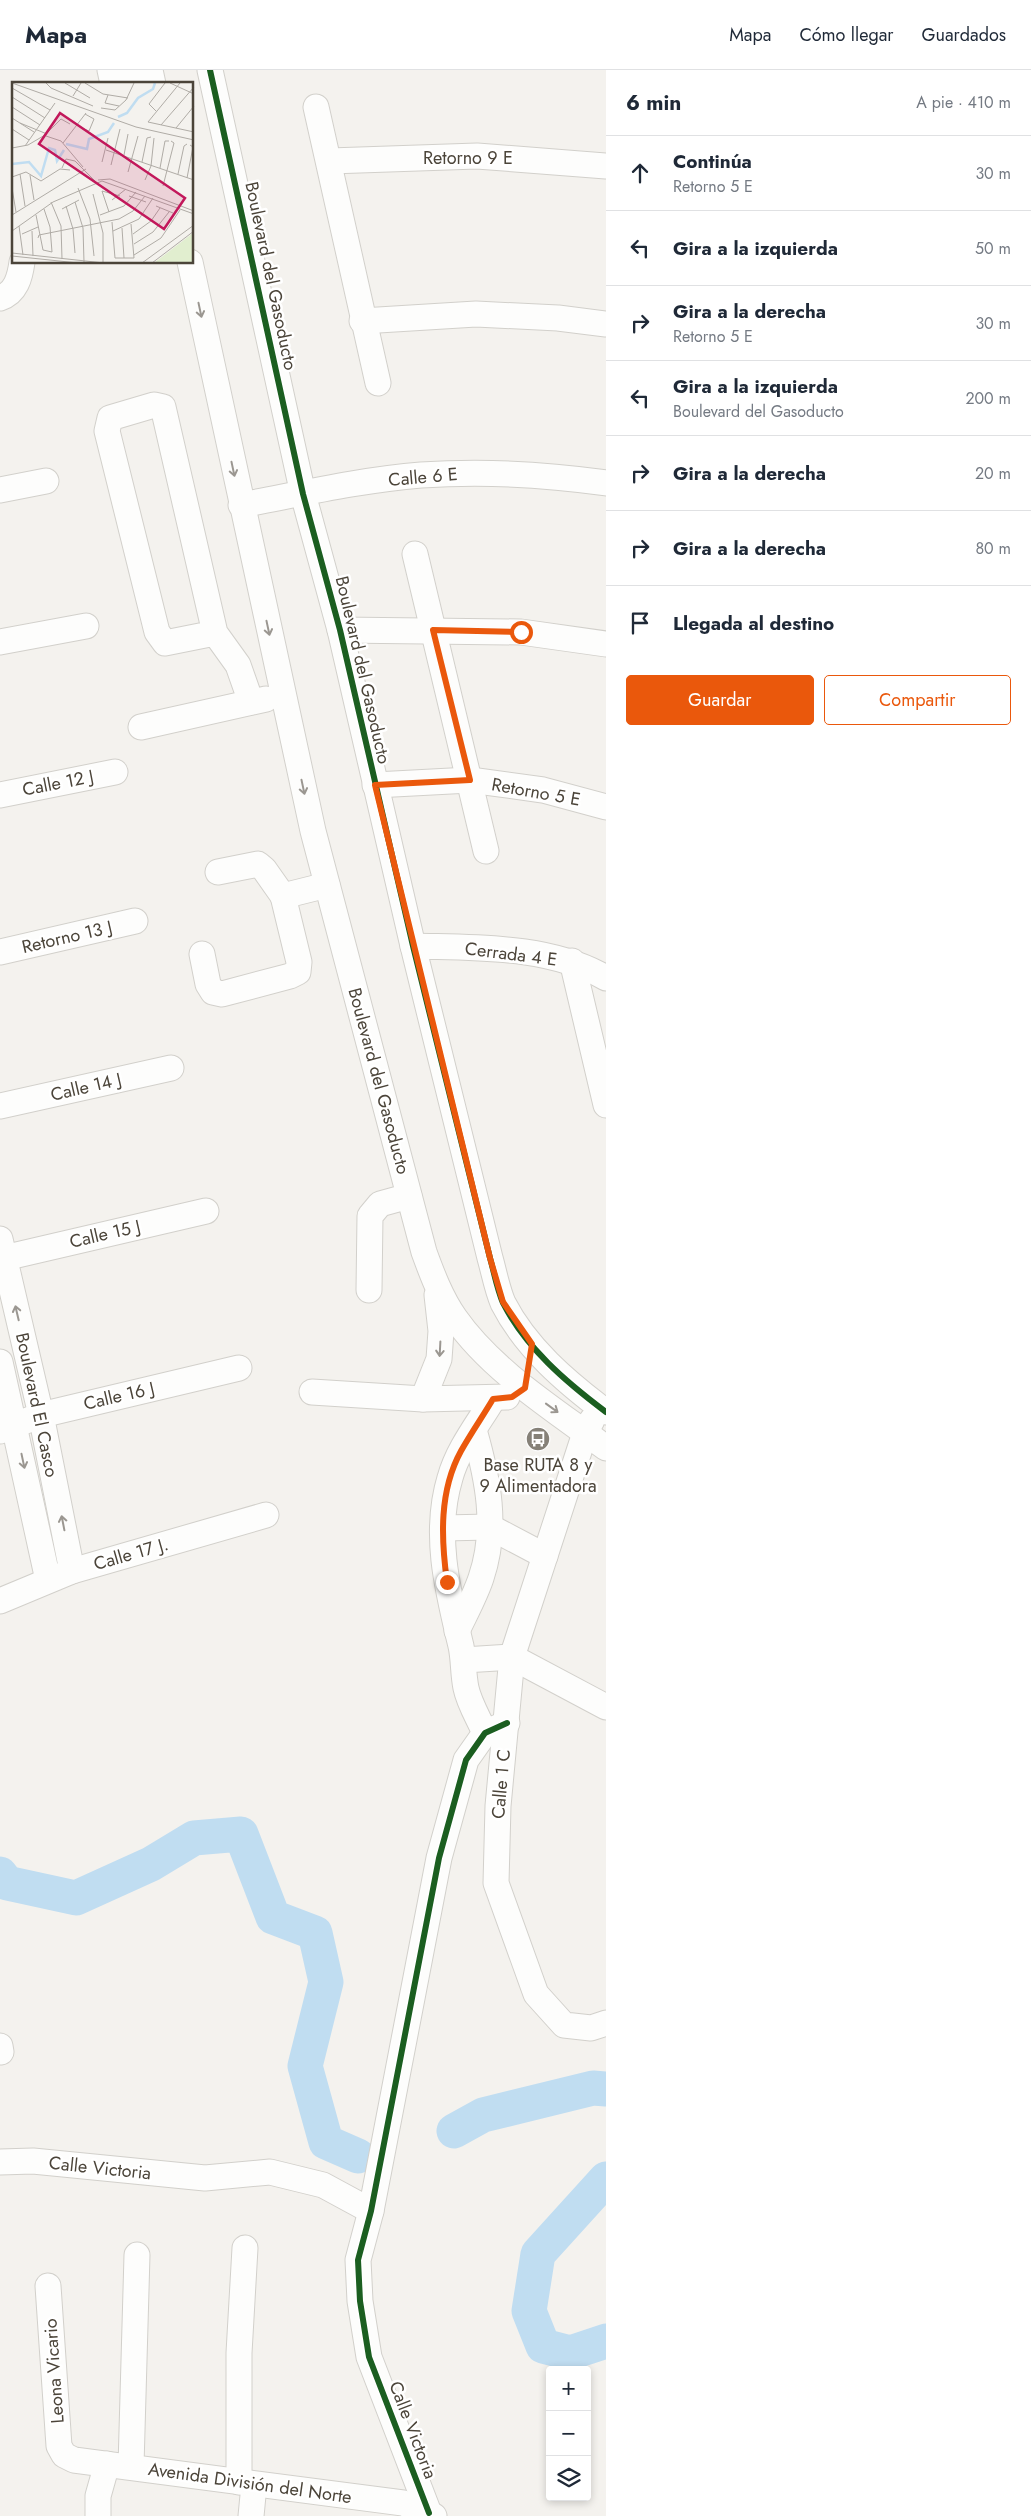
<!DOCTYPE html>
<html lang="es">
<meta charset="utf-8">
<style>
:root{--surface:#fff;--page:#f2f2f3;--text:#1f2937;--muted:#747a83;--line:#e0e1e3;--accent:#ea580c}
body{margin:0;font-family:Jost,sans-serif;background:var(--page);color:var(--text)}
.controls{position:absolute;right:15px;bottom:15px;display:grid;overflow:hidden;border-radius:5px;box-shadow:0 2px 8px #0003}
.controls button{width:45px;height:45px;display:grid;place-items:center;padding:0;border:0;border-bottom:1px solid var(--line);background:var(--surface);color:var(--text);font:25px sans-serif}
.stop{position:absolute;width:15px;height:15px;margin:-11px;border:4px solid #ea580c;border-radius:50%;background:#fff}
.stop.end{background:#ea580c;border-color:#fff;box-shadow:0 1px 5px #0008}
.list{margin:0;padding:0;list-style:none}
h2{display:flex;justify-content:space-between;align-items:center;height:65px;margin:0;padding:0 20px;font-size:21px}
h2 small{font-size:16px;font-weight:400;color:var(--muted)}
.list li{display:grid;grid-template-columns:32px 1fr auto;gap:15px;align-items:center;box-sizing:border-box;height:75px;padding:0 20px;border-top:1px solid var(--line)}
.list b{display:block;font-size:19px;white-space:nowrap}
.list p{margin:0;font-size:16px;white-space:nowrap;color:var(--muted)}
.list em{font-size:16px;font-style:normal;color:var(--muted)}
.actions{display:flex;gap:10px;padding:15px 20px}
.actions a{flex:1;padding:11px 0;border:1px solid var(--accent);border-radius:5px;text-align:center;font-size:18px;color:var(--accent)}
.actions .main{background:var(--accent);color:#fff}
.icon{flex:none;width:28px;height:28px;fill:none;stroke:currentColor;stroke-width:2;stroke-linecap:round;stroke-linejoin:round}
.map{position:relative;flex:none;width:606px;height:2446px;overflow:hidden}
header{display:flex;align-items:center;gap:30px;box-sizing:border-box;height:70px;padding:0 25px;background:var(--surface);border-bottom:1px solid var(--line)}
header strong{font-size:24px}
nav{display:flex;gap:28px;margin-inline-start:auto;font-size:18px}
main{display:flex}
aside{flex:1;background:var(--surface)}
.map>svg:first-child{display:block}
</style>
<header>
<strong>Mapa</strong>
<nav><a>Mapa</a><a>Cómo llegar</a><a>Guardados</a></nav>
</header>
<main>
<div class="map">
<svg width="606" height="2446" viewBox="0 0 606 2446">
<rect width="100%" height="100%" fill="#f4f2ee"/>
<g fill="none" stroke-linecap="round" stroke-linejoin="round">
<g stroke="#c0ddf1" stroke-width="35">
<polyline points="0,1804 7,1813 76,1828 151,1794 194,1768 241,1764 273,1847 315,1863 326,1912 305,1996 326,2072 358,2086"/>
<polyline points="454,2061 483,2045 593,2018 606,2019"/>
<polyline points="606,2109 538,2184 529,2241 543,2276 570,2283 606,2271"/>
</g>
<g stroke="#d2d0cb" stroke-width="27">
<g id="minor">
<polyline points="110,0 113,14"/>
<polyline points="129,0 132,14"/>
<polyline points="150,0 153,14"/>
<path d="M 210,0 L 303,424 L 340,560 L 413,876 L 490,1188 C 494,1202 497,1219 503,1233 C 526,1278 566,1312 606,1342"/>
<polyline points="316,37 378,313"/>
<polyline points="330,91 477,86 606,96"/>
<path d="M 190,192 L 313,761 L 424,1182 C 432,1204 441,1228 455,1248 C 492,1301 555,1340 606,1378"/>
<path d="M 0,228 C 16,223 20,207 22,192"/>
<polyline points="362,251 476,244 558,248 606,254"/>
<polyline points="0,420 46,411"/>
<path d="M 241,435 C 300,424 360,410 421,405 C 483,401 544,404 606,413"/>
<polyline points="415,484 486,781"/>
<polyline points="340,560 521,562 606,574"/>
<polyline points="215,563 165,573 157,562 107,361 110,348 154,335 163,337 215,563 238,595 251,632"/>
<polyline points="0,572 86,556"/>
<polyline points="141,657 266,629"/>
<polyline points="375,715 470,710 543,720 606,737"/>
<polyline points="0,725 115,702"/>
<polyline points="218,802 258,794 264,799 283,826"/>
<path d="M 413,876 C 477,878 549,875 606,908"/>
<polyline points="0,882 135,851"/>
<polyline points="202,884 208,914 213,922 222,924 290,906 298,902 299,892 283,826 327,815"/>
<polyline points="572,891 606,1035"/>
<polyline points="0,1036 171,998"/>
<polyline points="0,1169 41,1345 72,1501"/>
<polyline points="4,1188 206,1141"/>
<polyline points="369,1220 370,1146 380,1134 409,1126"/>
<polyline points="0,1292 48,1510"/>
<polyline points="312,1322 423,1329 507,1327"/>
<polyline points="423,1329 439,1289 441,1261 437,1225"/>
<polyline points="592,1350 585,1363 512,1587 498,1736 496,1813 536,1924 564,1955 591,1958 606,1953"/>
<polyline points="0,1361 41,1345 239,1298"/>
<polyline points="443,1458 490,1457 545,1486"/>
<polyline points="0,1531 72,1501 266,1445"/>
<path d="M 457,1561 C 465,1544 475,1526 481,1508 C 498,1458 488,1409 474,1360"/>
<polyline points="512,1587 606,1637"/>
<polyline points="464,1590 512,1587"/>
<path d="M 485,1663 C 479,1649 469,1633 466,1618 C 463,1604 464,1590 461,1576 C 448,1522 433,1464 450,1408 C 458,1379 478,1354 493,1329"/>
<polyline points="0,1976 1,1982"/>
<polyline points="0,2092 33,2091 205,2108 270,2102 323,2115 371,2141"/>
<polyline points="48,2216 59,2376 64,2385 74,2390 403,2433 434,2446"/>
<polyline points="131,2396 137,2185"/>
<polyline points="239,2412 239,2283 245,2178"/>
<polyline points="429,2443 369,2287 360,2231 358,2190 371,2141 439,1788 466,1690 485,1663 507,1653"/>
<polyline points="98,2446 98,2426 107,2394"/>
<polyline points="251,2446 254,2415"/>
</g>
</g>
<use href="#minor" stroke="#fdfdfc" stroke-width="25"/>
<g stroke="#fff" stroke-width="9">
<g id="cycleway">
<path d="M 210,0 L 303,424 L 340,560 L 413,876 L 490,1188 C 494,1202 497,1219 503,1233 C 526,1278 566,1312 606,1342"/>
<polyline points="429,2443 369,2287 360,2231 358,2190 371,2141 439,1788 466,1690 485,1663 507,1653"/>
</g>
</g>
<use href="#cycleway" stroke="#1b5e20" stroke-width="6"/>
</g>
<defs><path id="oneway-shaft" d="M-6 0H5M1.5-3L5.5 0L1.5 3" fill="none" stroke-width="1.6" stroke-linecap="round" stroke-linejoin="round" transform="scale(1.25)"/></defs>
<g stroke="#9b9791">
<use href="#oneway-shaft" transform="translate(200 240) rotate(78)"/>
<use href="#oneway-shaft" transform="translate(233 399) rotate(78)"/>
<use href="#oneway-shaft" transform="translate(268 558) rotate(78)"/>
<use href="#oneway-shaft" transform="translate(303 717) rotate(78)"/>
<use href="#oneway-shaft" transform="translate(17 1243) rotate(-103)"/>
<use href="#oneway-shaft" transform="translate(440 1279) rotate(93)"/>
<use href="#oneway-shaft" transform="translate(552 1338) rotate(36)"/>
<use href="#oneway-shaft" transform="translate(23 1391) rotate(78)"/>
<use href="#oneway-shaft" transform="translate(63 1453) rotate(-101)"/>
</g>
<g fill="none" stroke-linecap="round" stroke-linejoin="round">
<path stroke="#ea580c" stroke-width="6" d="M 447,1512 C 441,1468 439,1421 461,1381 C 471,1363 483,1346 493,1329 L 512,1327 L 525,1318 L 532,1274 L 503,1232 L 490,1188 L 375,715 L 470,710 L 433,560 L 521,562"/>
</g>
<defs>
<g id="bus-disc" transform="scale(1.25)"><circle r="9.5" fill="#868178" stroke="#fff"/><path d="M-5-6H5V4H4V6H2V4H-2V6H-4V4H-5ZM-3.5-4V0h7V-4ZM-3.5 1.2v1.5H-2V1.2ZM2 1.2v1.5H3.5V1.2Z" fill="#fff"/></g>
</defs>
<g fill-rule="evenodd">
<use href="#bus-disc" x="538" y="1369"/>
</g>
<g text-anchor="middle" stroke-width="5" stroke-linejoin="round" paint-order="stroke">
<g font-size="18" fill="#4b4439" stroke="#fff">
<text x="468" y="94">Retorno 9 E</text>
<text transform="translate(271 206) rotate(78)" y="6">Boulevard del Gasoducto</text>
<text transform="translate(423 407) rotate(-5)" y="6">Calle 6 E</text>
<text transform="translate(363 600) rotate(77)" y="6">Boulevard del Gasoducto</text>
<text transform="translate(58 713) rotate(-11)" y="6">Calle 12 J</text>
<text transform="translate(536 722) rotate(10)" y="6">Retorno 5 E</text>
<text transform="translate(67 867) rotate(-13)" y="6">Retorno 13 J</text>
<text transform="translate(511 884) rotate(7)" y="6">Cerrada 4 E</text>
<text transform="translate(379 1011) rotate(75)" y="6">Boulevard del Gasoducto</text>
<text transform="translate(86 1017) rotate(-13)" y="6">Calle 14 J</text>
<text transform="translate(105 1164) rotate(-13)" y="6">Calle 15 J</text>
<text transform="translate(119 1326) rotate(-13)" y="6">Calle 16 J</text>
<text transform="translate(37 1335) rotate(78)" y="6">Boulevard El Casco</text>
<text transform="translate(131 1484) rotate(-16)" y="6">Calle 17 J.</text>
<text transform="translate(501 1714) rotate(-85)" y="6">Calle 1 C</text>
<text transform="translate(100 2098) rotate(6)" y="6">Calle Victoria</text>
<text transform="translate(54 2301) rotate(-94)" y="6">Leona Vicario</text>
<text transform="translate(413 2360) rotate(69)" y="6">Calle Victoria</text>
<text transform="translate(250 2413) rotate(8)" y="6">Avenida División del Norte</text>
</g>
<g font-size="18" fill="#4b4439" stroke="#fff">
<text x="538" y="1401">Base RUTA 8 y<tspan x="538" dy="21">9 Alimentadora</tspan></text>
</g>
</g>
<g transform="translate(12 12)">
<rect width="181" height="181" fill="#f4f2ee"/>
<path d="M 181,151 L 181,181 L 142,181 Z" fill="#e1eecf"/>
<path fill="none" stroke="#c0ddf1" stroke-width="2.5" d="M 106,35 L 115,31 L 126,16 L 141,7 L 143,1M 54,62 L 75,67 L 77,57 L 96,50 L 102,41M 0,82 L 17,80 L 29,94 L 37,66 L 43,68 L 45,79 L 52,68"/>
<path fill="none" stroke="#b0aca6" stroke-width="1" d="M 0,1 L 124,45 L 182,58M 34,1 L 39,6 L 81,24M 53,1 L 78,16M 73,1 L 91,12 L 116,16M 158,1 L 182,12M 168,1 L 136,40 L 182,50M 0,6 L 38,28M 96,13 L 93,21 L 107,24M 61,14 L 69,1M 0,15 L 33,36M 0,25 L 28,43M 89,26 L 103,28 L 114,18 L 122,1M 144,29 L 137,22 L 153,1M 0,36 L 22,50M 8,41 L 35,52M 149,43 L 182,5M 164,46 L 182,24M 0,47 L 17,58M 72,47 L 77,49 L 82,37 L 73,32M 34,54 L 49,59 L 71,85M 51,61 L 74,31M 13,64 L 43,21M 0,66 L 16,63 L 33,53 L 49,37 L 58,42M 94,68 L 182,98M 112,73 L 116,52M 90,80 L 96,56M 130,80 L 135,56 L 139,55M 99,83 L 108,47M 50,86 L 54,77 L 63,79 L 84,100M 148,86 L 153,59 L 157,59M 116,90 L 126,54M 8,92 L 13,124M 166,92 L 172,64 L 175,62M 18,93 L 22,118M 0,95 L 14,90 L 29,99 L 48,87 L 58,88M 175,96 L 181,65 L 178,63M 86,98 L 98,97 L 182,129M 133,98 L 139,84 L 142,56M 151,104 L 162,61 L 159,59M 0,106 L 4,130M 66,106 L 78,137 L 82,174M 90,109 L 97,130M 90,109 L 108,114M 81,112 L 91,151 L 91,181M 117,114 L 134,120M 100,118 L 114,107M 39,120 L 49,144 L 50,177M 63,120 L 71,146 L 72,180M 54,124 L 61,147 L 63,171M 144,124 L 161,131M 50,127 L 67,118M 0,133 L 74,87M 24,133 L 31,168 L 40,170 L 38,145 L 32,127M 88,133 L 112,124 L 124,110M 100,140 L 103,176 L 122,176 L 119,142M 7,144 L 11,173M 110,146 L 112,176M 0,149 L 41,120 L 90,99 L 182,132M 20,149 L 21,174M 101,149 L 127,137 L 141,116M 10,152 L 26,145M 121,152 L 139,139 L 148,126M 26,156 L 27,153 L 107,137 L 121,129 L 133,114M 122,162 L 141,150 L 157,130M 0,171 L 92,181M 122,173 L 149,156 L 168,128M 0,174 L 66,181M 130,181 L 182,143M 140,181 L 182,149"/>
<path fill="#c2185b" fill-opacity="0.15" stroke="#c2185b" stroke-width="2.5" d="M 48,31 L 173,116 L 152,147 L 27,62 Z"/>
<rect width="181" height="181" fill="none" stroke="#4b4439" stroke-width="2.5"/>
</g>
</svg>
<div class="controls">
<button>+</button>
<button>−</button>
<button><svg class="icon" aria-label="layers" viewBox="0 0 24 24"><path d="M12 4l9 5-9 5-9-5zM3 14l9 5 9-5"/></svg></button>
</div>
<div class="stop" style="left:521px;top:562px"></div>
<div class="stop end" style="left:447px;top:1512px"></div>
</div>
<aside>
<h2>6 min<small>A pie · 410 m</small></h2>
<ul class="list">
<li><svg class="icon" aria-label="ahead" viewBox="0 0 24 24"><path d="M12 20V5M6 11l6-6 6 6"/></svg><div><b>Continúa</b><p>Retorno 5 E</p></div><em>30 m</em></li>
<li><svg class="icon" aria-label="left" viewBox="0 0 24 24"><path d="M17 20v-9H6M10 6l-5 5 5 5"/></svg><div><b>Gira a la izquierda</b></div><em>50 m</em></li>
<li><svg class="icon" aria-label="right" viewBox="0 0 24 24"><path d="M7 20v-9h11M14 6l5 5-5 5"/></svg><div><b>Gira a la derecha</b><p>Retorno 5 E</p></div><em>30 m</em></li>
<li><svg class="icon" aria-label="left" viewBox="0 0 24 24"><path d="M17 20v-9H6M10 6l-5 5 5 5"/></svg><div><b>Gira a la izquierda</b><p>Boulevard del Gasoducto</p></div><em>200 m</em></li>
<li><svg class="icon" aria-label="right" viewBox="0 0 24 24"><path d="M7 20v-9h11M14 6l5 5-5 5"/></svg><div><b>Gira a la derecha</b></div><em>20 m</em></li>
<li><svg class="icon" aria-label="right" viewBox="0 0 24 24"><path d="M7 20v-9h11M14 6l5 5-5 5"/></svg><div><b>Gira a la derecha</b></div><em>80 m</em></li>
<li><svg class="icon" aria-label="arrive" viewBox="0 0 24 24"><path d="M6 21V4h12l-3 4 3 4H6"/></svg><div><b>Llegada al destino</b></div></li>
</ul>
<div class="actions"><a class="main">Guardar</a><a>Compartir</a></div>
</aside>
</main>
